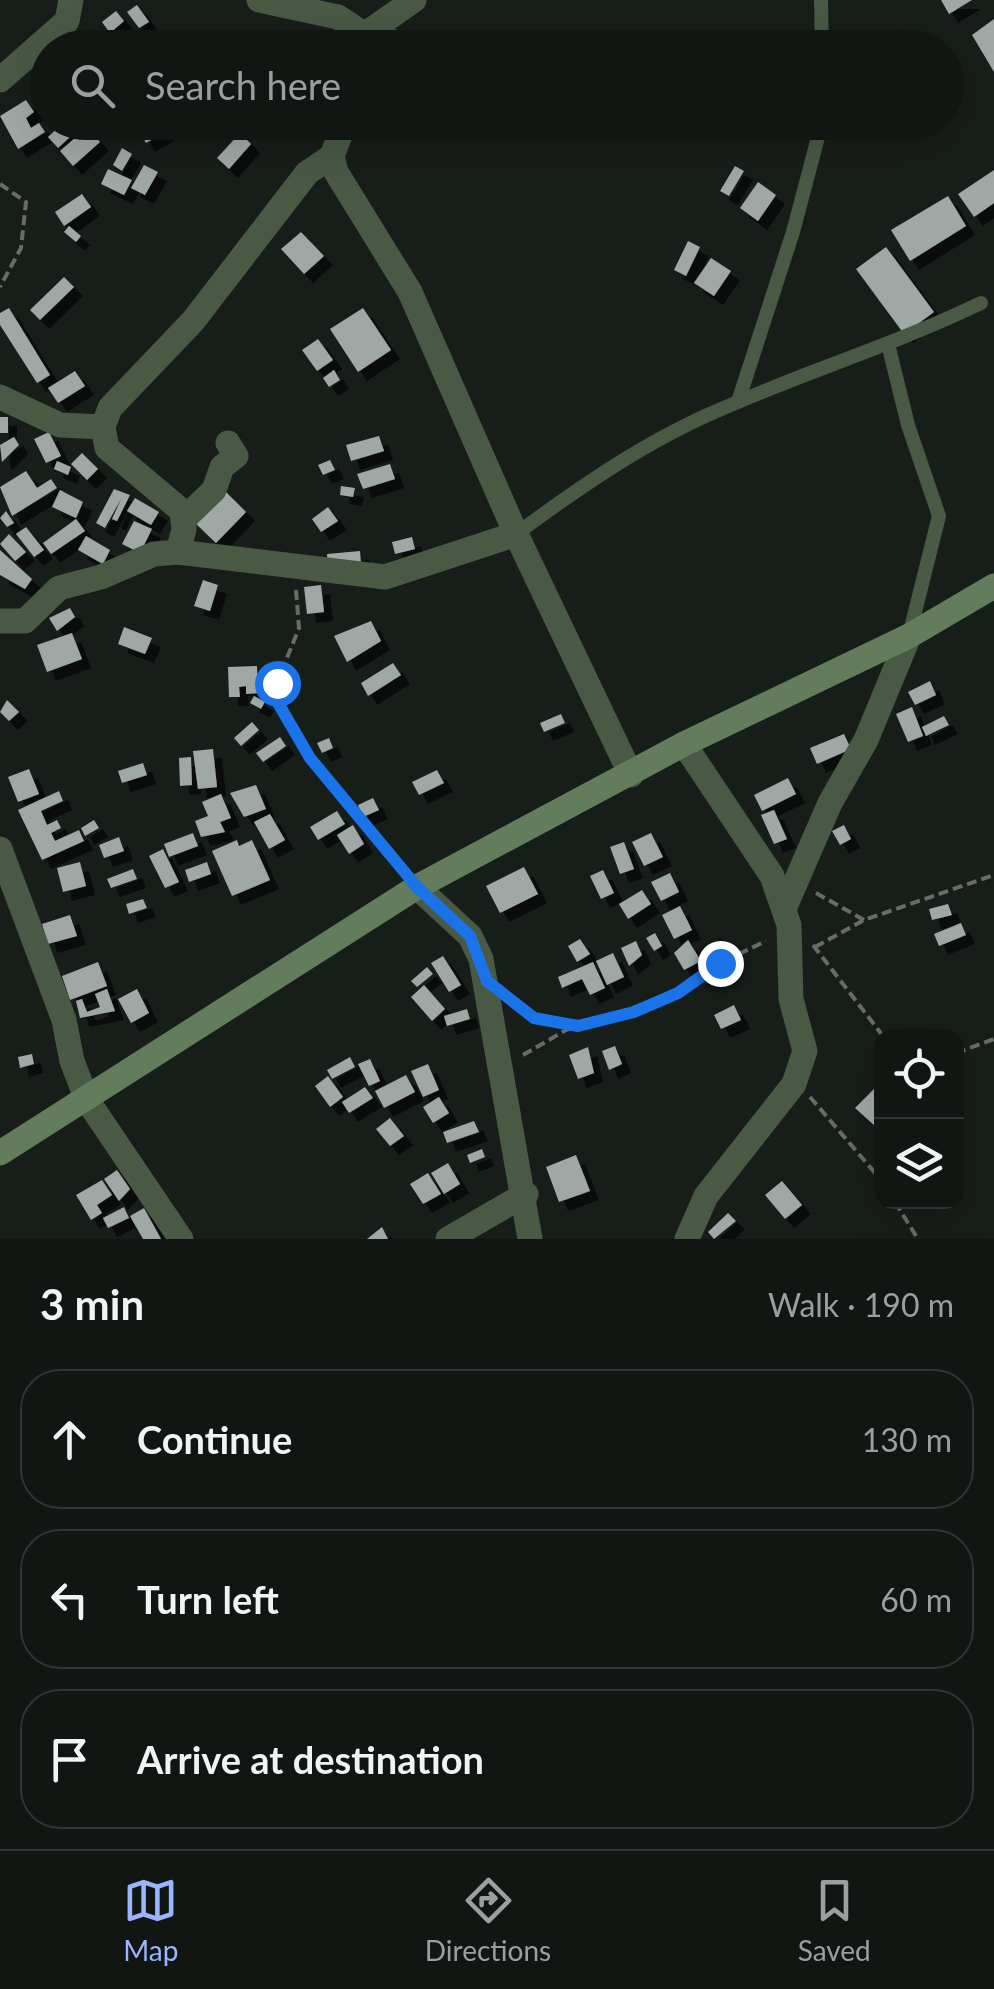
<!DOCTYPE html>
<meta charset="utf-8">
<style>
:root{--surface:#111613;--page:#1a1f1c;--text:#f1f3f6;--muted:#9c9fa0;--line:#303533;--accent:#9ab5fd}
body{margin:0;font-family:Lato,sans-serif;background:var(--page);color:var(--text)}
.controls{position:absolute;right:30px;bottom:30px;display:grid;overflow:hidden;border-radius:20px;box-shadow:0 10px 40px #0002}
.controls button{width:90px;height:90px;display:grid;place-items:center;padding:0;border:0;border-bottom:2px solid var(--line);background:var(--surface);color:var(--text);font:50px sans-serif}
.stop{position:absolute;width:30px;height:30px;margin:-22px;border:8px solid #1a73e8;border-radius:50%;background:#fff}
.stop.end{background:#1a73e8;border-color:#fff;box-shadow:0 2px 10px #0008}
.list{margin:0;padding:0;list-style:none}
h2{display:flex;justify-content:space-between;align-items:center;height:130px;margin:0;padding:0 40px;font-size:42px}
h2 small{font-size:32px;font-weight:400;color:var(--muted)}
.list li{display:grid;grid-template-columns:65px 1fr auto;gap:30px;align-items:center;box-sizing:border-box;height:140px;margin:0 20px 20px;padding:0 20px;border:2px solid var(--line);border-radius:40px}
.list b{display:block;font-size:38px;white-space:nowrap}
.list em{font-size:32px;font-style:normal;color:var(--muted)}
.icon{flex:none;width:55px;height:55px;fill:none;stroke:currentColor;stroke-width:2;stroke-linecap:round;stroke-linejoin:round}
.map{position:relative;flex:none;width:994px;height:1239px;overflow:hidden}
.search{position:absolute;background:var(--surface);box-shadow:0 10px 40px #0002;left:30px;right:30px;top:30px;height:110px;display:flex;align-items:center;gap:25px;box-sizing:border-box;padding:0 35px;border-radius:55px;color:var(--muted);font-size:38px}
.sheet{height:610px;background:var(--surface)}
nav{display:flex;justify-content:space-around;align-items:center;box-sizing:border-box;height:140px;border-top:2px solid var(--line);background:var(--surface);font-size:28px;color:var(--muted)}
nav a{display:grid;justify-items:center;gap:5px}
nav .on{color:var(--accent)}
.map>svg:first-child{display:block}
</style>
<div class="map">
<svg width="994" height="1239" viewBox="0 0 994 1239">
<defs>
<filter id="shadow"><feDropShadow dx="9" dy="9" stdDeviation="0" flood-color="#0009"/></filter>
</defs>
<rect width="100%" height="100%" fill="#171d19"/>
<g fill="#a0a8a6" filter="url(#shadow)">
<polygon points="941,0 972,0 949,14"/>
<polygon points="137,5 149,22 139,28 127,12"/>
<polygon points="116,11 124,21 110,33 102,22"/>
<polygon points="994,19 994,72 972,35"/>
<polygon points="147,31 157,44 153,48 125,48"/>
<polygon points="26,100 34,112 26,118 31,128 39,123 45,132 18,149 0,116"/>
<polygon points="64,122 83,122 100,142 73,166 60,151 75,138 72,135 58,148 48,137"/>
<polygon points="134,122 162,122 167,131 146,143"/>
<polygon points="240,133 251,144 229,169 217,158"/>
<polygon points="122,148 132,154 122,171 113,165"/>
<polygon points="144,165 158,172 145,195 131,188"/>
<polygon points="735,166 744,171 729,196 720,191"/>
<polygon points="108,169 132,180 124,195 101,184"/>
<polygon points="994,170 994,203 974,217 958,194"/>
<polygon points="758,182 776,195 758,221 740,208"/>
<polygon points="82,194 91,207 64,226 55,212"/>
<polygon points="948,196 966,226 910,261 891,230"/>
<polygon points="69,226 81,236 76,242 64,232"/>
<polygon points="301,232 324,256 304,274 281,249"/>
<polygon points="688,241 700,247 686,276 674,270"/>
<polygon points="886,247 934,312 904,334 856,269"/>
<polygon points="711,258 731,271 714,296 694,283"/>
<polygon points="64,277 74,287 40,320 30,310"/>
<polygon points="9,308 50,375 37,383 0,325 0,313"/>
<polygon points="363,308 391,350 358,372 330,329"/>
<polygon points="318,339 333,360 317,371 302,350"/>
<polygon points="334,370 340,380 329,387 323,378"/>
<polygon points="75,371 85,386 58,403 48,388"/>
<rect x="0" y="417" width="8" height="16"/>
<polygon points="49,432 61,456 46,463 34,439"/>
<polygon points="379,436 384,451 351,461 346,445"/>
<polygon points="14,437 19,445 2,462 0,445"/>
<polygon points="82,453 98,469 87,480 71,464"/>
<polygon points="330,460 335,470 323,475 318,465"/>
<polygon points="57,461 71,467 68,475 54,469"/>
<polygon points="390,464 395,479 363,489 357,474"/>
<polygon points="26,471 37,488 51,479 57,488 12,516 0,487"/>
<polygon points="341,486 355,488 353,497 340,495"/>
<polygon points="114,489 130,495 117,521 112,519 121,499 105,528 96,523"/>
<polygon points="60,490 83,502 76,518 52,507"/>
<polygon points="226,492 246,512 216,543 195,523"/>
<polygon points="135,498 159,512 151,525 127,511"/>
<polygon points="328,507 338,521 321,532 312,519"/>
<polygon points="6,511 14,523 7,527 0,518"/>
<polygon points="76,519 85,531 51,554 43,543"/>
<polygon points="134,521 152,529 140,553 122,544"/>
<polygon points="26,527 44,550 34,557 16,534"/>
<polygon points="9,534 26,552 15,561 0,544"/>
<polygon points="86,536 110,550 103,564 78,550"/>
<polygon points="412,537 415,549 395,554 392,542"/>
<polygon points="0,550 32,579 25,589 0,575"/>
<polygon points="360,551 361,563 328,566 327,554"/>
<polygon points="203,580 218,585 210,611 194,606"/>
<polygon points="321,585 324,612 307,614 304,587"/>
<polygon points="70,608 75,617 57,631 49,618"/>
<polygon points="371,621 381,641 347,662 334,636"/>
<polygon points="124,627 152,638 145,654 118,644"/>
<polygon points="72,633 82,659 47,672 37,645"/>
<polygon points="273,663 281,666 274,679 267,676"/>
<polygon points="393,663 401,675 368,696 361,683"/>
<polygon points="257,666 258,693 246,694 246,686 239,687 240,697 229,697 228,667"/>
<polygon points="930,681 936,695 915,705 908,692"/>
<polygon points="254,696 265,702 261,709 250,703"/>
<polygon points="7,700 19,712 9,721 0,712"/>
<polygon points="912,707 923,736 908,742 896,714"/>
<polygon points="561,714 565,723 544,732 540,723"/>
<polygon points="944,716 949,725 926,736 922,727"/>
<polygon points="252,722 259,730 241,746 234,738"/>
<polygon points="844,734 851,749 817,764 810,748"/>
<polygon points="280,737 286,746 263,762 256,753"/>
<polygon points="329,738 333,748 322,753 317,743"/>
<polygon points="213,749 217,787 198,789 193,751"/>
<polygon points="191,757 192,785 180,786 179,758"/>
<polygon points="143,763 147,775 122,783 118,771"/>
<polygon points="29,769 39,794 18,802 8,777"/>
<polygon points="437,770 444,783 419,795 412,782"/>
<polygon points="788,778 796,794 762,811 754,795"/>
<polygon points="256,785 266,809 244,817 230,793"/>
<polygon points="59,791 63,801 41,811 47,825 57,820 61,828 51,833 55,841 79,830 84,841 42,860 18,810"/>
<polygon points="221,794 231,818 220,822 225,832 201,837 195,821 208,816 202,802"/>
<polygon points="373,798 379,810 363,817 358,805"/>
<polygon points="774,810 787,839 774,844 761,815"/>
<polygon points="337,811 345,824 318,840 310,827"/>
<polygon points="270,814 285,840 269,849 254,822"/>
<polygon points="94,820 99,828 85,836 81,828"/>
<polygon points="353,825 364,844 349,854 337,835"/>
<polygon points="844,825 851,839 840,845 832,831"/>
<polygon points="193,833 198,846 169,857 164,844"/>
<polygon points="651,833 663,857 644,866 632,842"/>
<polygon points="119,837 124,851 104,858 99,845"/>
<polygon points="237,840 239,846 252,840 270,880 232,896 212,851"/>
<polygon points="624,842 634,869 620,874 610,847"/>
<polygon points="163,849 179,882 165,888 149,856"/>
<polygon points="80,862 86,886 63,892 57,868"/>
<polygon points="207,862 211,874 189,882 185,870"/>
<polygon points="524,867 538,894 500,913 486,886"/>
<polygon points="133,869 137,879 111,888 107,879"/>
<polygon points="603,870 614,893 601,899 590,876"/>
<polygon points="670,873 679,892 661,901 651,882"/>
<polygon points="642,890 651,904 628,919 619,904"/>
<polygon points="143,899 147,908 129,914 126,904"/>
<polygon points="948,904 952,915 932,920 929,909"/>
<polygon points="680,906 692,930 674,939 662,915"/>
<polygon points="70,915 77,936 48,944 42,924"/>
<polygon points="961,923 966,935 939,946 934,934"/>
<polygon points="655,933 662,946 654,951 646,938"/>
<polygon points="580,939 590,954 577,962 568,946"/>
<polygon points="688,940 701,961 684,970 674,953"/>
<polygon points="636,941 642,955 629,966 621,948"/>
<polygon points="613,953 624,977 607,985 596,961"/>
<polygon points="443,956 461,985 449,992 431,963"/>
<polygon points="98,962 107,986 70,1000 62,976"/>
<polygon points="593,962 605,988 590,995 582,979 562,988 558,977"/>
<polygon points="427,967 433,974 417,987 411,981"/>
<polygon points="424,985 445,1009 432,1021 411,997"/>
<polygon points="107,989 115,1011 80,1018 76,1001 82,999 87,1012 100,1007 95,994"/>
<polygon points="137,989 149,1013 131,1023 118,999"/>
<polygon points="734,1005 741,1020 721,1029 714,1015"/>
<polygon points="467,1009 470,1019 447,1026 444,1016"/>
<polygon points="615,1046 622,1064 609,1070 602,1051"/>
<polygon points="588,1047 594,1073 578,1079 569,1055"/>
<polygon points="32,1054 34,1064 20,1068 18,1057"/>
<polygon points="350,1057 355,1067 332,1079 327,1070"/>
<polygon points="370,1059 380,1081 369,1086 358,1064"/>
<polygon points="428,1064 439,1090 423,1097 411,1071"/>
<polygon points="406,1075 415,1092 384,1108 375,1091"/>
<polygon points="328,1076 343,1097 330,1107 315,1086"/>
<polygon points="882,1081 882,1117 874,1125 855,1108"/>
<polygon points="365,1087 373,1098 349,1113 342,1102"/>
<polygon points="439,1097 449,1113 433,1123 423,1107"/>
<polygon points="390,1118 404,1136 390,1146 376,1129"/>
<polygon points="474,1121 479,1132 447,1143 443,1132"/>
<polygon points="482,1149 485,1157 470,1163 467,1155"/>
<polygon points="576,1155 590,1191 559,1202 546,1167"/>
<polygon points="448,1163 460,1184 444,1194 431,1173"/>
<polygon points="117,1170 130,1189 119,1201 104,1179"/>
<polygon points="428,1173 441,1194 423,1204 410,1184"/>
<polygon points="102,1180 112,1195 97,1205 102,1213 91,1220 76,1195"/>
<polygon points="782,1181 802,1205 785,1219 765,1195"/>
<polygon points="124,1207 129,1218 108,1228 103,1218"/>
<polygon points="144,1208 161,1239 143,1239 130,1216"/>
<polygon points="728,1213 736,1221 714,1239 708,1232"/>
<polygon points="382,1227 388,1239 367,1239"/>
</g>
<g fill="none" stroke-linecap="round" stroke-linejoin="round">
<g stroke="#676c69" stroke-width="4" stroke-dasharray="10 5" stroke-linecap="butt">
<polyline points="0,184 26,202 21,248 0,287"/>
<polyline points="296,590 299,628 277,683 278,703 310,758 401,868"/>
<polyline points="816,893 864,920"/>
<polyline points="813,945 883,1036"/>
<polyline points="815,947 864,920 994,875"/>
<polyline points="511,997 535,1018 573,1026"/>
<polyline points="956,1053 994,1039"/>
<polyline points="523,1055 566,1030 677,993 712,967 766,941"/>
<polyline points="810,1097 882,1181"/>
<polyline points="895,1202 918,1239"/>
</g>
<g stroke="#495944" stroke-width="14">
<polyline points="821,0 822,48"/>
<polyline points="374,30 432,48"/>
<polyline points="754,122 822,131"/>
<polyline points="888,344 908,425 939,516 909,636"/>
<polyline points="738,402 793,232 822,122"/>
<path d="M 516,534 C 580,487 646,441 719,410 C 805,372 896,344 981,303"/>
</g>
<g stroke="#495944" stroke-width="25">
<polyline points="259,0 338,17 367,36 369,48"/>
<polyline points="364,35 414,0"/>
<polyline points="0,80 67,21 71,0"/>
<polyline points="345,122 332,156 336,172 410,292 516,534 631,775"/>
<polyline points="0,397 60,425 103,427"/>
<polyline points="183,520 214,490 222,467 236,456 228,443"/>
<polyline points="178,552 184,529 182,511 107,448 103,427 110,408 193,321 307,173 332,156"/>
<polyline points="0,621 25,621 59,588 101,577 154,554 178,552 385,577 516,534"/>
<polyline points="684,744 772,876 789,925 791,999 805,1051 794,1084 706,1196 687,1239"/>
<polyline points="0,849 64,1020 72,1061 87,1100 181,1239"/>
<polyline points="417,887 470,936 481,959 530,1239"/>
<polyline points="784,909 830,803 866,740 909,636"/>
<polyline points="448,1239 526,1194"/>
</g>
<polyline stroke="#637c5b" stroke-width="25" points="0,1153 417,887 684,744 909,636 994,586"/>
</g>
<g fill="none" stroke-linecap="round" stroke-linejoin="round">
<polyline stroke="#1a73e8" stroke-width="12" points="277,683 278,703 310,758 417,887 470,936 487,981 534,1018 578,1026 634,1012 678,993 720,963"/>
</g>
</svg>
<div class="controls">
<button><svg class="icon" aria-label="locate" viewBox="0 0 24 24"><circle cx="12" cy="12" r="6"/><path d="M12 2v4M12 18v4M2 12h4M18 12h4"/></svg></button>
<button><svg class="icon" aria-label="layers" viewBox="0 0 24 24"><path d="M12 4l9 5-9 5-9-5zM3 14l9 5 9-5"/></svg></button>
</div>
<div class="stop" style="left:277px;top:683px"></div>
<div class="stop end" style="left:720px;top:963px"></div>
<div class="search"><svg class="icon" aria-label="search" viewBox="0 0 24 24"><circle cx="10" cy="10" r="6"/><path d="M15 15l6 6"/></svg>Search here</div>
</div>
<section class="sheet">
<h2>3 min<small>Walk · 190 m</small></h2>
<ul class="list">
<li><svg class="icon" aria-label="ahead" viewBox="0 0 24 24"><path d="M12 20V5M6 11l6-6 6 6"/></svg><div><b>Continue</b></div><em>130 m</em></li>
<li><svg class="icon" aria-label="left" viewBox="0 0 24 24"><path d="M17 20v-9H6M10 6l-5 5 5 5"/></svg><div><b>Turn left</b></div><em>60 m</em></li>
<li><svg class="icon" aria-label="arrive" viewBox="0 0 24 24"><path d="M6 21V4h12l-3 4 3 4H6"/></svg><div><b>Arrive at destination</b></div></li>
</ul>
</section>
<nav>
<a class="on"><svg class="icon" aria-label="map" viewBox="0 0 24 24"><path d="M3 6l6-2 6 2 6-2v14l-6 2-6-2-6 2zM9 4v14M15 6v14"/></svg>Map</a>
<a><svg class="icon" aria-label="directions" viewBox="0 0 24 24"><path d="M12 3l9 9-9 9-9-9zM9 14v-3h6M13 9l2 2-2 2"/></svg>Directions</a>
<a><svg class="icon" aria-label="saved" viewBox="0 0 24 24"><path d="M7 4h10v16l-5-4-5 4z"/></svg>Saved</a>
</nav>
